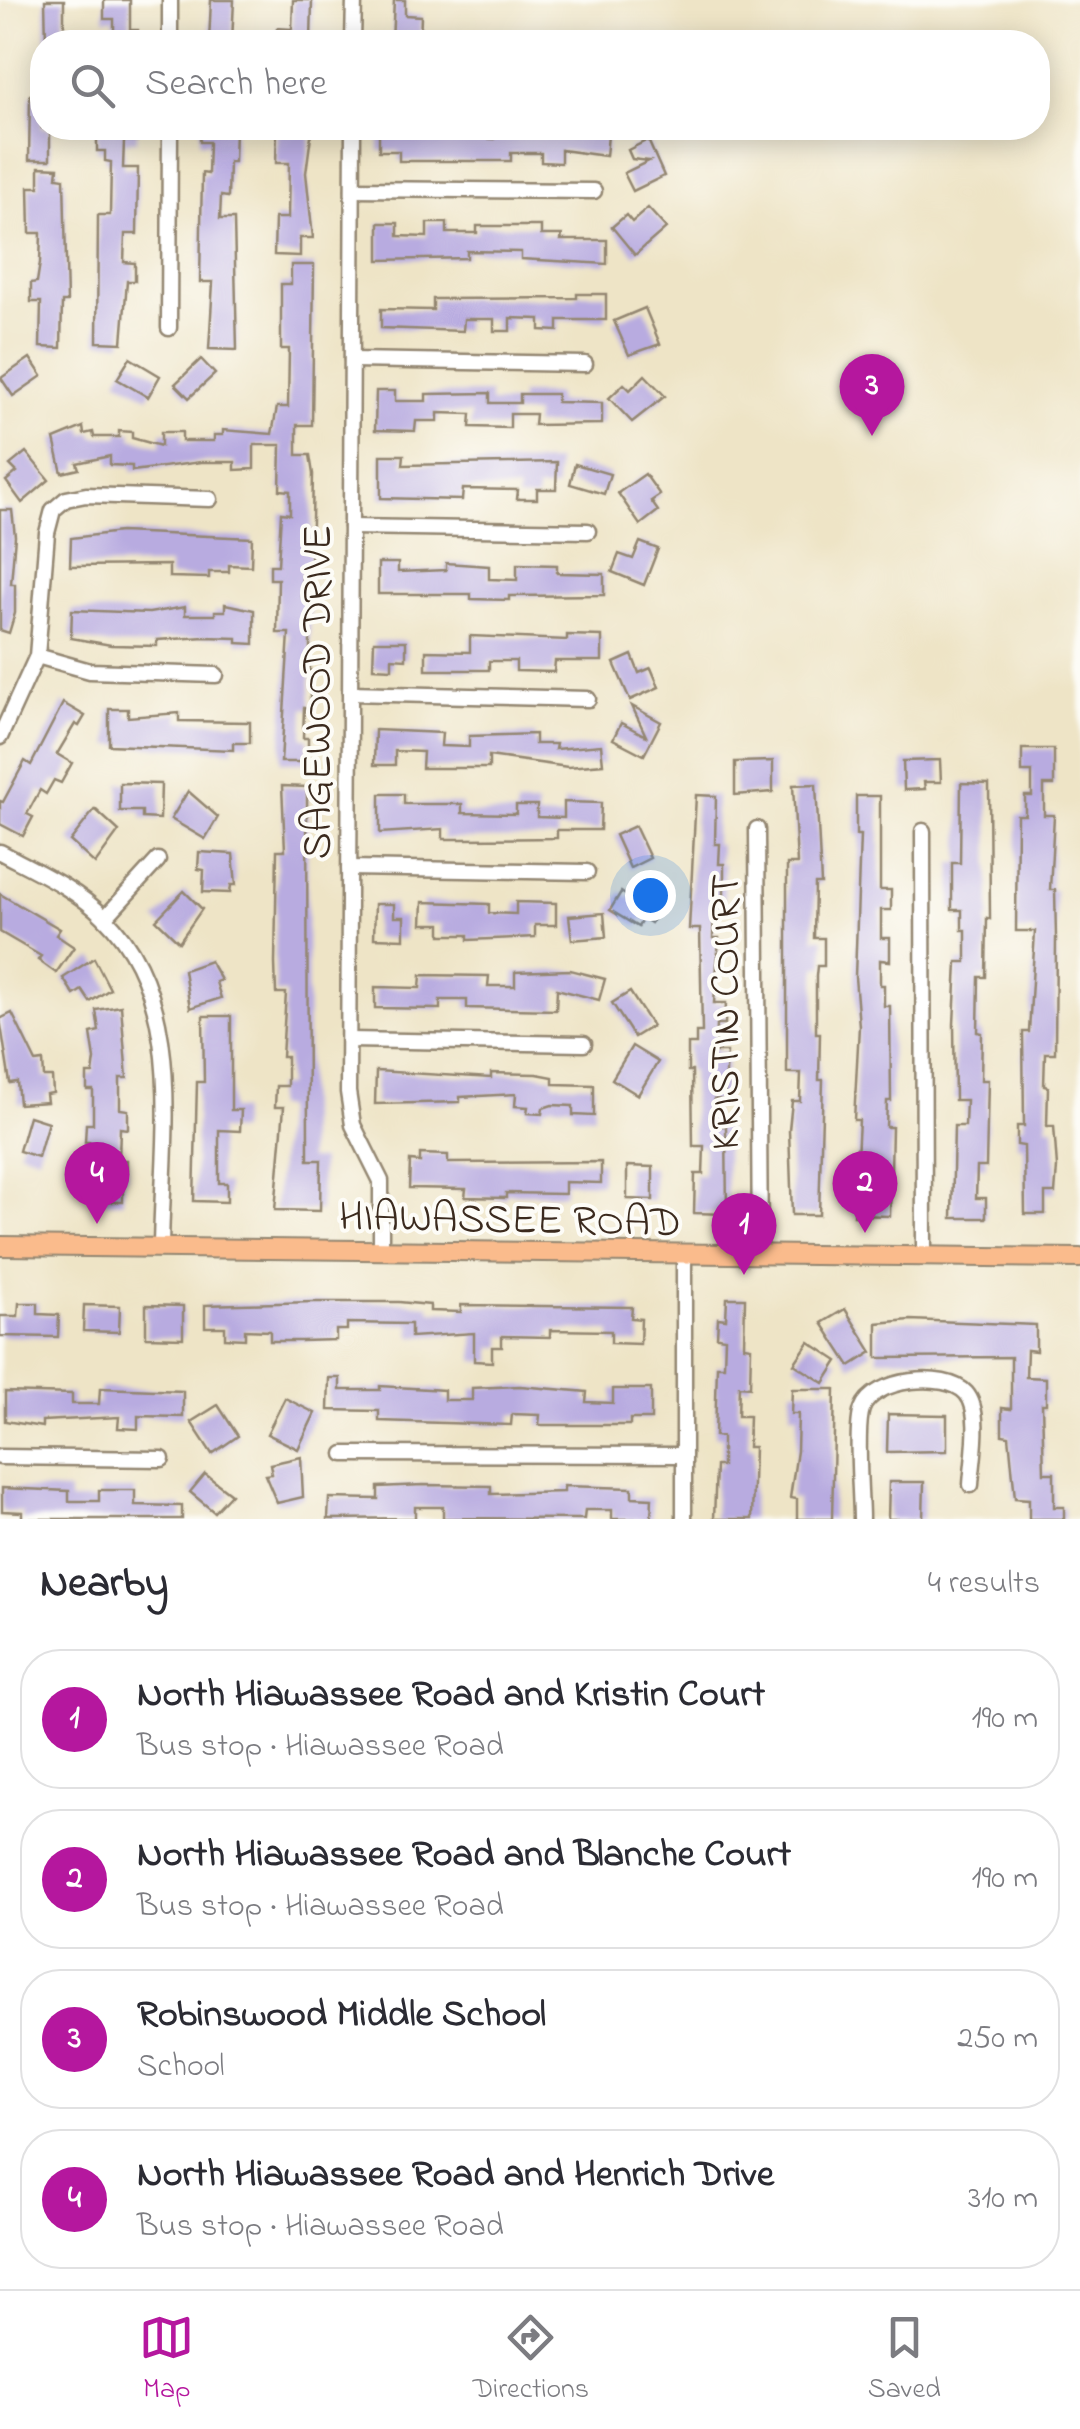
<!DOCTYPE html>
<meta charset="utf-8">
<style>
:root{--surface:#fff;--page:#f2f2f3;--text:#2b2b33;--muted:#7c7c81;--line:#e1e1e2;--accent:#b5179e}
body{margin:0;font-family:"Indie Flower",sans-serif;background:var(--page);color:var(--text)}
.you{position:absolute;left:650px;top:895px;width:35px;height:35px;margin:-25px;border:8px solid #fff;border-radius:50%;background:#1a73e8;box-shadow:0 0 0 15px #1a73e833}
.badge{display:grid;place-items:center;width:65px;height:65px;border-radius:50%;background:var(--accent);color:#fff;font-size:32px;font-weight:700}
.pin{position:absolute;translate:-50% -82px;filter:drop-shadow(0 2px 5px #0008)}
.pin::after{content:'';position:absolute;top:52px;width:35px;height:30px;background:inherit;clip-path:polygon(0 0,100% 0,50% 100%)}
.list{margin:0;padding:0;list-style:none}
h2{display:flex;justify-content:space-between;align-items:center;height:130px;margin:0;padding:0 40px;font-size:42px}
h2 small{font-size:32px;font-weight:400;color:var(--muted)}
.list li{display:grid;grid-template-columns:65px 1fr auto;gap:30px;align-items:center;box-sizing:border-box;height:140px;margin:0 20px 20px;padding:0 20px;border:2px solid var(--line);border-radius:40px}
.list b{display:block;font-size:38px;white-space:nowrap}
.list p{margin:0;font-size:32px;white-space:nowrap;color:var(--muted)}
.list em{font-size:32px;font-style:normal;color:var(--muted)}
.icon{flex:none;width:55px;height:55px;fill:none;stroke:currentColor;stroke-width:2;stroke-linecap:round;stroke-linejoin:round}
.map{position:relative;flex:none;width:1080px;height:1519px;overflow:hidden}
.search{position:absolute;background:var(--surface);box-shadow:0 5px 25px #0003;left:30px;right:30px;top:30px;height:110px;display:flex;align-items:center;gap:25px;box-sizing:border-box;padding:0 35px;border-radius:40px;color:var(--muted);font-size:38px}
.sheet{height:770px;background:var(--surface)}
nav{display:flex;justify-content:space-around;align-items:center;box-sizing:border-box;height:140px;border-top:2px solid var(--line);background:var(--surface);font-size:28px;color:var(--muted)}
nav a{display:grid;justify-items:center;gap:5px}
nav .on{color:var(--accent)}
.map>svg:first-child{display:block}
</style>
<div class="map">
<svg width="1080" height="1519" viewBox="0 0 1080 1519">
<rect width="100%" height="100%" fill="#fdfcf7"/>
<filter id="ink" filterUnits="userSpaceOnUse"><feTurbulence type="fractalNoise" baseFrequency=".01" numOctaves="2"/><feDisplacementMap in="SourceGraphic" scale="20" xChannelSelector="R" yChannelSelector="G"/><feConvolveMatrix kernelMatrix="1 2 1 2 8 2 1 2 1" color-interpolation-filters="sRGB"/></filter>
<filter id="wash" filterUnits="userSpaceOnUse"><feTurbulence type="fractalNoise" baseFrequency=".0048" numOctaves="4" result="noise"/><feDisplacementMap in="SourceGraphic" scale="40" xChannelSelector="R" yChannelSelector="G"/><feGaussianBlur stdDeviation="2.25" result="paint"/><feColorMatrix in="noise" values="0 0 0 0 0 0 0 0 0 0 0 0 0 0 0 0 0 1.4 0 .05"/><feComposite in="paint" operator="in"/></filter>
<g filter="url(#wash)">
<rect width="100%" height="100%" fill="#eee4c6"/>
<g id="blocks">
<g fill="#b8abe0">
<polygon points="45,0 64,0 64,42 46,42"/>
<polygon points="104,0 130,0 130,30 138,30 138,42 114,42 114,19 104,19"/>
<polygon points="211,0 234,0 232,42 209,42"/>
<polygon points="293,0 312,0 311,42 276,42 277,28 292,29"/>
<polygon points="394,0 405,0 405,15 421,16 420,42 392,42"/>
<polygon points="30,95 42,95 42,128 50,128 50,160 29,160"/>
<polygon points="97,128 137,128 137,141 124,141 123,168 138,168 137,234 125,234 124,262 135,263 135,281 127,281 122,343 97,342 98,215 110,215 111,162 105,161 105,151 97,151"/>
<polygon points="200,128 235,128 234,162 229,162 228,197 221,196 220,219 234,219 237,350 209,349 213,282 200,282 202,173 208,174 209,142 200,142"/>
<polygon points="277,128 312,128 306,173 313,238 300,238 300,256 274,255 275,218 288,218 289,163 276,163"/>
<polygon points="379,128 420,128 419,135 467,138 494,139 494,129 521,128 608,135 606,156 561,150 561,163 541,162 541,153 511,153 511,161 399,161 399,151 379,151"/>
<polygon points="648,140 664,176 633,191 624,173 649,161 632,159 628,150"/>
<polygon points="39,167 58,168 57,177 64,178 67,302 62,302 61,348 40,347 41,302 31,302 31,283 37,282 40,263 41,233 30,233 29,187 39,187"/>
<polygon points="648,208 666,228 635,255 612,227 626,215 632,222"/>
<polygon points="379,223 398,223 398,236 427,237 427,223 447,223 447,233 477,233 477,226 541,226 541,235 562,235 561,240 607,240 607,264 521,259 521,252 467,251 467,258 379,260"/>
<polygon points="291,265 314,265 312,425 297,425 297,455 310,455 313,474 311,566 302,566 302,597 310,597 310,709 304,708 303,738 308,738 308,762 281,762 289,633 277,633 278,579 270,579 270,565 278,565 281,513 290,514 290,491 280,490 281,445 254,445 254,469 235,470 235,462 201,462 132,471 132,466 110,465 110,456 77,463 79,469 62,473 54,439 83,427 84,434 93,432 94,437 119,437 119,431 132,432 132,438 161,446 161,432 182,432 182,441 214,441 214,435 223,435 223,430 272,434 277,407 288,407 289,349 281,349 281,284 291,284"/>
<polygon points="577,294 606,294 606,320 558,320 558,331 540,330 540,319 510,318 510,331 494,331 494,319 464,319 463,331 381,328 381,309 433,310 433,299 577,298"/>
<polygon points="645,308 660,344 629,355 614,321"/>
<polygon points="30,358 42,376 13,396 1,378"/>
<polygon points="130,358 160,376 148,397 117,379"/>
<polygon points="201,359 215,374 189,398 175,384"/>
<polygon points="645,375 665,396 632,422 609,398 624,384 630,390"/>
<polygon points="376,391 395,391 395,401 426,401 426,394 490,393 490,403 520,403 520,394 557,394 557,402 602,403 602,424 534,425 535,414 510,414 510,428 470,427 471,414 438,413 438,421 416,421 415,431 375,430"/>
<polygon points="26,452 49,480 22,503 6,481 17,472 10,465"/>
<polygon points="381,455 404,455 403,465 557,462 556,489 537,489 537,499 517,499 518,490 463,489 462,500 381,498"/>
<polygon points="575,464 610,474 604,494 570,484"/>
<polygon points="645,474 660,495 651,501 658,511 640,525 618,493"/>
<polygon points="0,510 12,510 15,536 11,584 15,584 15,613 9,633 0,630"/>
<polygon points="120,532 252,538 251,566 229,565 229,572 209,572 209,578 169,577 169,565 70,566 71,538"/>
<polygon points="640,542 658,549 644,585 612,572 619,554 633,559"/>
<polygon points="378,563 398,563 398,572 446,570 446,563 489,566 489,579 517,580 517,564 557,565 557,573 604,574 604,595 509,596 509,600 471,599 471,594 378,594"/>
<polygon points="225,604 254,610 254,644 237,643 237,638 205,637 157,640 157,646 111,645 71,638 72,610 149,613 185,607 185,615 215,615 215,611 225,611"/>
<polygon points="567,635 602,636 602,661 555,661 554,672 516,671 516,661 489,661 489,670 426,670 426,651 470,652 470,636 567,640"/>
<polygon points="374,641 406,641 406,659 392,658 392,669 373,668"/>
<polygon points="632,655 639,673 651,668 659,687 630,700 614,663"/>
<polygon points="63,703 85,716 79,726 75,724 57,754 72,763 61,783 54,780 46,794 40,790 27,814 33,817 23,836 0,824 0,801 3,802 25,761 31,765"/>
<polygon points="632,706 661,722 644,755 613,739 621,723 646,736"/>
<polygon points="109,709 128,709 128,717 179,713 179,721 250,722 250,743 233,743 233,750 109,745"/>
<polygon points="375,730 442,733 441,746 469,747 469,736 535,734 535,744 556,744 555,749 601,745 603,764 568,767 489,756 489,768 422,768 423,752 395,751 395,765 374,765"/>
<polygon points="1022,749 1054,749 1054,785 1044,785 1044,815 1054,815 1050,890 1055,890 1056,938 1055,1053 1045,1053 1044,1086 1048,1087 1047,1126 1054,1126 1057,1167 1055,1193 1045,1193 1045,1214 1025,1214 1024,1146 1017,1145 1017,1126 1024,1126 1023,1032 1029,1032 1035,931 1016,931 1017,815 1025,815 1025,796 1032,796 1032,772 1022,772"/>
<polygon points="940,760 941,782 924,782 925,789 904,790 903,761"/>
<polygon points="773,761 773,792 735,795 735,762"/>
<polygon points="120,783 161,784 160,819 142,818 142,811 120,811"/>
<polygon points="961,783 989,784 990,919 987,918 986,977 979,977 978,1032 982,1033 981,1080 988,1080 986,1167 977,1167 976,1198 986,1198 986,1218 952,1218 954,1126 965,1126 966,1100 955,1100 954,1024 957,962 966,962 966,930 962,930 962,910 952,910 952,863 960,863"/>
<polygon points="816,784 821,884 815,884 814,938 824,938 824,966 817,966 816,976 816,1033 820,1033 819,1080 823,1080 819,1215 792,1215 789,1130 792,1101 800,1101 801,1073 787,1073 787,864 797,864 793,785"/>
<polygon points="282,786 307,787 308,1160 321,1160 320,1211 275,1210 284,1107 275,1107 276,1086 287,1086 287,1057 282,1057 286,993 276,993 275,963 277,850 285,850"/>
<polygon points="188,791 218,817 205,839 171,819"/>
<polygon points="380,794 404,794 404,804 462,804 462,813 516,814 516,805 537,805 537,817 564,818 564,802 601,803 600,830 557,830 557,838 462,839 443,839 443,829 380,833"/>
<polygon points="696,795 716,796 715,844 720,844 719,864 724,864 724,908 714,908 713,938 719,938 714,1003 726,1003 725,1024 717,1024 716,1052 727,1052 726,1072 724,1100 714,1099 713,1126 726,1126 727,1214 694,1213 695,1174 703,1174 704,1146 693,1146 692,1071 688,1071 688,1044 696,1044 696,1032 702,1032 700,929 689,929"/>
<polygon points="856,796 880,796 880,890 891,890 891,910 881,910 881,938 890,938 890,961 880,960 880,985 884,985 884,1006 890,1006 891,1101 887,1101 886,1127 892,1127 890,1216 854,1215 859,1120 854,1120 859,1026 855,977 860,835 856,835"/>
<polygon points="95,809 119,831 95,864 70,841"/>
<polygon points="635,826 650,858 630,868 615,835"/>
<polygon points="199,852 233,854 236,885 231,885 230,893 203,892 204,870 198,869"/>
<polygon points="640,881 662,894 657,902 662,905 651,923 643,918 638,927 610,910 621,892 630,898"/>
<polygon points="184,891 202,909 179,942 156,920"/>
<polygon points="0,894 60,929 56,935 74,947 56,973 38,960 41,956 0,932"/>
<polygon points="423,902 489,904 489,913 516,914 516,902 556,903 556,925 535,925 535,937 468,940 468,935 441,935 441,924 422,924"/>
<polygon points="375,904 394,904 394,917 404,917 404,939 374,938"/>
<polygon points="604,913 606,937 572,940 569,916"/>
<polygon points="94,958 110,989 90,1002 82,990 74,995 63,978"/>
<polygon points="210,961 221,980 216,982 221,998 190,1008 184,970"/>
<polygon points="570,970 605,979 599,1000 557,989 556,1010 467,1008 467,1000 440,1000 440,1009 375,1008 375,987 420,988 421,975 489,976 488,986 515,986 515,972"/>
<polygon points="630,992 652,1026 634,1037 612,1003"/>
<polygon points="121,1006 127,1078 120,1078 120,1109 128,1110 128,1129 120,1128 119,1160 127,1160 127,1177 123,1178 123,1202 99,1202 99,1189 92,1189 90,1142 85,1142 86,1124 93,1124 93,1090 87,1090 87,1074 93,1074 95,1059 91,1033 99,1031 96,1010"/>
<polygon points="12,1013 36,1062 43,1061 44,1077 52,1077 53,1093 46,1094 47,1102 19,1104 17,1082 10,1083 0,1019"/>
<polygon points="203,1016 231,1016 231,1110 241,1110 240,1131 219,1130 219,1183 227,1183 227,1202 194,1201 197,1082 204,1082"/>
<polygon points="632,1046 658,1062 638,1095 612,1079"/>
<polygon points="376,1071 491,1078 491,1073 537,1074 553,1077 553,1084 594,1085 594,1116 573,1115 573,1106 552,1105 543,1108 542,1114 527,1113 528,1107 515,1106 516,1094 460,1097 460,1102 375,1104"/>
<polygon points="29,1116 48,1122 38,1157 19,1151"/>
<polygon points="420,1154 448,1155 448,1163 601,1162 601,1183 565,1182 565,1194 506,1193 506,1198 465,1197 466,1189 409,1188 410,1161 420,1162"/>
<polygon points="627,1166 653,1167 653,1200 627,1199"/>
<polygon points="727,1298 745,1298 744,1346 751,1347 750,1387 739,1386 738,1416 749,1416 748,1447 754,1447 752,1519 714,1519 716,1466 722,1466 722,1437 715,1436 717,1366 724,1366 725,1338 717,1337 718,1318 726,1319"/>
<polygon points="313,1302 399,1302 430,1305 430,1311 461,1312 461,1305 632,1307 631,1318 641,1319 640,1344 611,1343 611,1331 550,1330 550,1337 502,1336 502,1347 492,1347 492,1362 474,1361 474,1333 411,1337 411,1324 347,1323 347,1330 336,1330 336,1340 301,1341 270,1341 270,1331 245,1330 245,1339 225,1338 225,1327 205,1327 205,1305"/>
<polygon points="19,1303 38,1303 38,1314 59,1315 58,1337 0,1336 0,1316 18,1316"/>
<polygon points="84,1305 120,1306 119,1332 83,1331"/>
<polygon points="146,1305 183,1306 183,1338 146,1337"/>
<polygon points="845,1309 872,1352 850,1366 822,1323"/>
<polygon points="910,1320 1036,1325 1036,1351 1027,1350 1026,1377 1046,1378 1046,1404 1042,1404 1044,1473 1054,1473 1054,1507 1064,1507 1064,1519 1029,1519 1029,1499 1015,1498 1009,1436 1002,1435 1002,1408 1011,1409 1011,1357 877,1358 877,1323"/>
<polygon points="809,1342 838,1361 824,1383 794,1364"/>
<polygon points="329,1378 340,1378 340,1390 380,1390 380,1386 444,1390 444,1400 472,1400 472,1388 520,1386 587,1392 586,1402 613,1403 613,1389 651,1389 651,1419 630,1419 630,1425 539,1425 540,1415 512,1414 511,1425 379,1421 379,1411 328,1410"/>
<polygon points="100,1388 183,1391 183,1417 138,1416 138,1429 118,1428 119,1417 42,1421 42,1427 5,1421 5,1392 72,1394 72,1404 99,1404"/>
<polygon points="792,1389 835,1389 832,1519 797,1519 797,1499 790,1498 797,1451 798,1414 791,1414"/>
<polygon points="285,1398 315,1413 298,1449 267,1434"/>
<polygon points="218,1405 238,1436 212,1454 191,1422"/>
<polygon points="888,1414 947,1415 947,1451 887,1452"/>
<polygon points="301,1457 303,1497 277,1503 265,1475 272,1474 270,1464"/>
<polygon points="205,1474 231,1494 214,1512 190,1492"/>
<polygon points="889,1482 924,1482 923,1519 888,1519"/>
<polygon points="423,1485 491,1486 491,1494 564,1492 564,1486 632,1488 632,1497 652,1498 651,1519 612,1519 612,1510 585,1510 584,1519 443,1518 443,1507 415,1507 415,1518 328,1519 329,1498 378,1499 378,1487"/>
<polygon points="2,1488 69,1491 69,1501 99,1501 99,1490 135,1490 135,1505 182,1506 182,1519 22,1519 22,1512 2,1511"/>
</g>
</g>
</g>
<g filter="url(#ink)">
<use href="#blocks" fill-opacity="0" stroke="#948772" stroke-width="2.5"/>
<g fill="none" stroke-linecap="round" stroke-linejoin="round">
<g stroke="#948772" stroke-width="19">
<g id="minor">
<polyline points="170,42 170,0"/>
<polyline points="353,42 354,0"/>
<polyline points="353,128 348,1092 353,1125 381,1181 381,1250"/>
<polyline points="353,189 594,191"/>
<polyline points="169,328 170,128"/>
<polyline points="352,360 585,364"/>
<polyline points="351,527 588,531"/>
<polyline points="37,656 90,671 216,675"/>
<polyline points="350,693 588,699"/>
<polyline points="0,737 37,656 47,533 53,510 66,499 86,495 210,499"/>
<polyline points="757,829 760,1254"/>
<polyline points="923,831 924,1256"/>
<path d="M 0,852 C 36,871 75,888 104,917 C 188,999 162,1141 161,1248"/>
<polyline points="349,868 587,872"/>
<polyline points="105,918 158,860"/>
<polyline points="349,1040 584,1044"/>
<polyline points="344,1454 684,1455"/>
<polyline points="0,1457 162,1459"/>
<polyline points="684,1519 684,1254"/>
<path d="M 861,1519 C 861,1495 855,1428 862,1409 C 873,1378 946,1371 966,1393 C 983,1412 972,1462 971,1485"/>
</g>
</g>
<g stroke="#948772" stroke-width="22">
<polyline id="major" points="0,1246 1080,1258"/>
</g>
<use href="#minor" stroke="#fff" stroke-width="14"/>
<use href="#major" stroke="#fabb8c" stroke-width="18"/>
</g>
</g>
<g text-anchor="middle" stroke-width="8" stroke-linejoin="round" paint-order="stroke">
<g font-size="42" fill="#3b2a1e" stroke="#fdfcf7">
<text transform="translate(315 692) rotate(-90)" y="15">SAGEWOOD DRIVE</text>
<text transform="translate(723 1012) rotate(-90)" y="15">KRISTIN COURT</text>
<text transform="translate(510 1217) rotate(1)" y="15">HIAWASSEE ROAD</text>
</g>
</g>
</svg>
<div class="you"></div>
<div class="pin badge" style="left:744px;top:1275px">1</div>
<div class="pin badge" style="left:865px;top:1233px">2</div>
<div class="pin badge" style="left:872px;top:436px">3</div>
<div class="pin badge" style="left:97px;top:1224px">4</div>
<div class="search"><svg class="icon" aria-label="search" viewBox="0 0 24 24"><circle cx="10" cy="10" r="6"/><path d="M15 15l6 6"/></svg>Search here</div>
</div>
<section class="sheet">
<h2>Nearby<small>4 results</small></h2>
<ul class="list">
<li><span class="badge">1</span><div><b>North Hiawassee Road and Kristin Court</b><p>Bus stop · Hiawassee Road</p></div><em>190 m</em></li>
<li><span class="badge">2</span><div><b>North Hiawassee Road and Blanche Court</b><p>Bus stop · Hiawassee Road</p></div><em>190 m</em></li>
<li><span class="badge">3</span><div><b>Robinswood Middle School</b><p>School</p></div><em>250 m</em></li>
<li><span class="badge">4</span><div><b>North Hiawassee Road and Henrich Drive</b><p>Bus stop · Hiawassee Road</p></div><em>310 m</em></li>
</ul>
</section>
<nav>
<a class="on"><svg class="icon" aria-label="map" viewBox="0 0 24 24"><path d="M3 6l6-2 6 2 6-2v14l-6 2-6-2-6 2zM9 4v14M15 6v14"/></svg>Map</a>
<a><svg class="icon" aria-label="directions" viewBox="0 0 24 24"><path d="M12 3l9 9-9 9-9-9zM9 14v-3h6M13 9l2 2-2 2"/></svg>Directions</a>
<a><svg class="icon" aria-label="saved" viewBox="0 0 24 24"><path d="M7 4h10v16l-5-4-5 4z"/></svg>Saved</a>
</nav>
